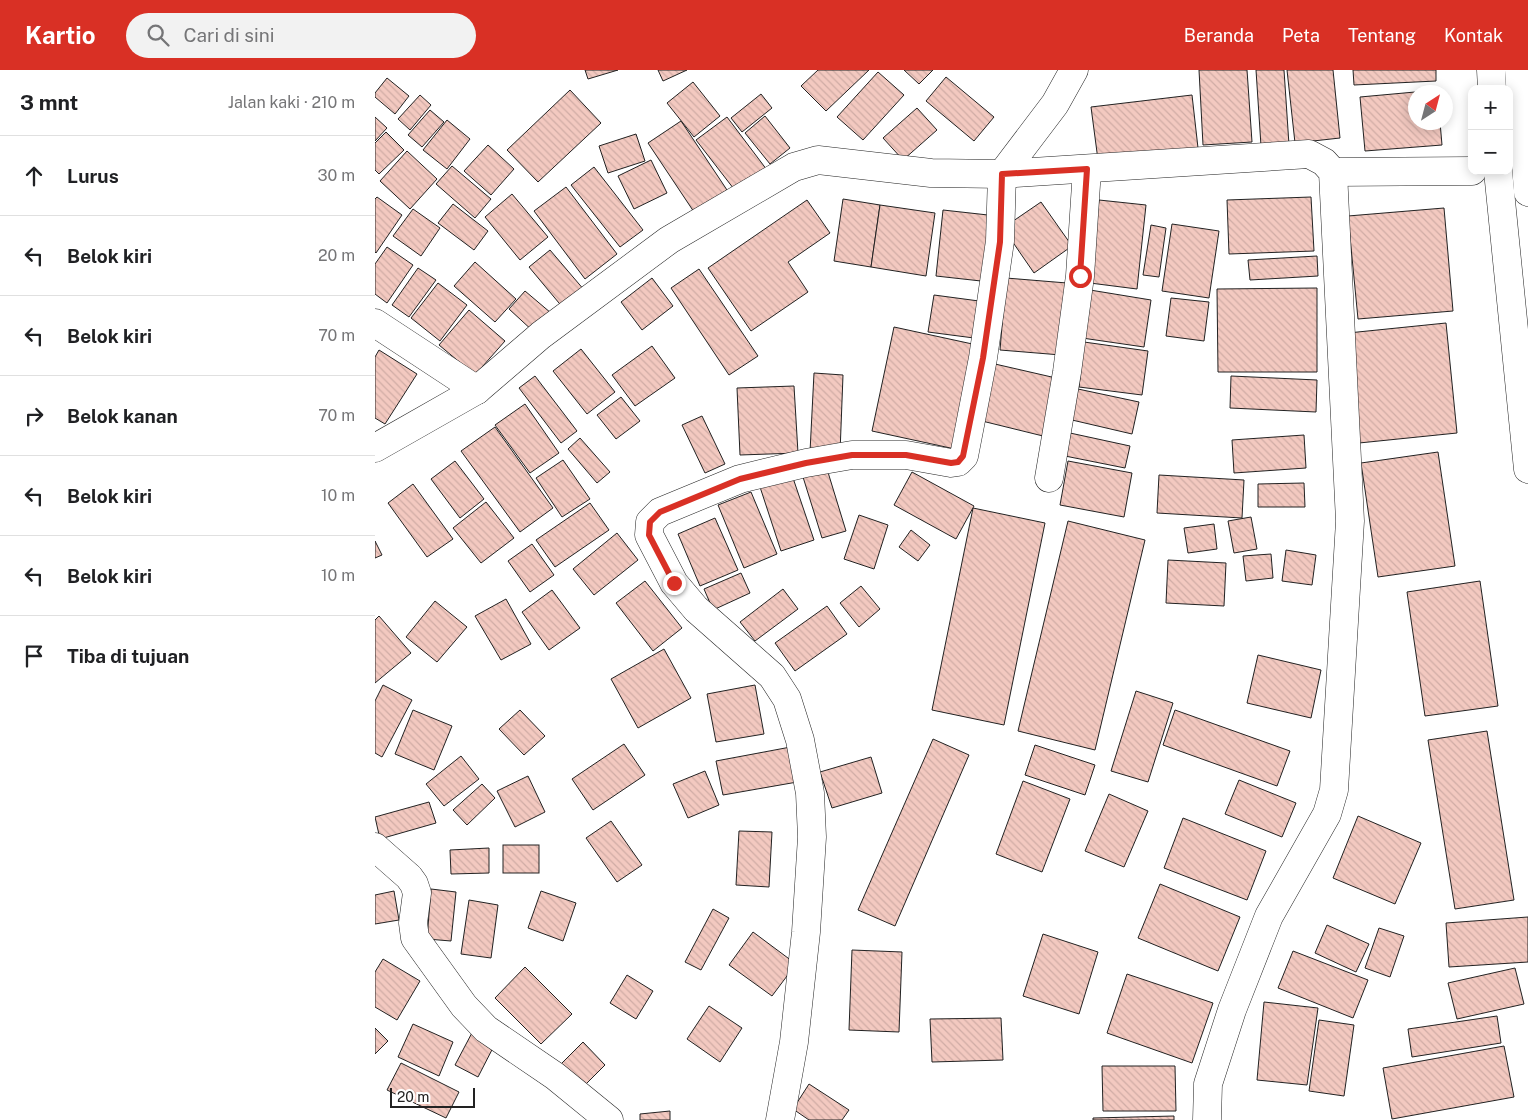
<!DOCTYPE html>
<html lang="id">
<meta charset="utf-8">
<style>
:root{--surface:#fff;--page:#f2f2f2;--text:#202124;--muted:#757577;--line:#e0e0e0;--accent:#d93025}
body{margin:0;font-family:"Public Sans",sans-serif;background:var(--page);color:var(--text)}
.controls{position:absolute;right:15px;top:15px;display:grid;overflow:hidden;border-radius:10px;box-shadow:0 2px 12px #0003}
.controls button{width:45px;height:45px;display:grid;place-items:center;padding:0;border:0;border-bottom:1px solid var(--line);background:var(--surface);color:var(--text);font:25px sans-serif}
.compass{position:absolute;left:1033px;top:15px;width:45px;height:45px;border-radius:50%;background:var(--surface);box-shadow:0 2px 12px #0003;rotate:36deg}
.scale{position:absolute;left:15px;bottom:12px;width:85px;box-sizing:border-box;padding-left:5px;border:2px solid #222;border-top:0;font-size:14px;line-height:18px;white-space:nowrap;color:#222;-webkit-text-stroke:4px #fff;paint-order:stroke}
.stop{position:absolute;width:15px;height:15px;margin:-11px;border:4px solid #d93025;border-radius:50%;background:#fff}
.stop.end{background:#d93025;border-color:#fff;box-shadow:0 1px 5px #0008}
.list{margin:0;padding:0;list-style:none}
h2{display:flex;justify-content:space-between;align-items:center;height:65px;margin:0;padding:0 20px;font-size:21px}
h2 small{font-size:16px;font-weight:400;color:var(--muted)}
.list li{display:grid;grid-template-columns:32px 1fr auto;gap:15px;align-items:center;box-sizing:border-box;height:80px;padding:0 20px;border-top:1px solid var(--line)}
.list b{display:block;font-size:19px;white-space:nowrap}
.list em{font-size:16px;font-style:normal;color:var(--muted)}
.icon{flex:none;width:28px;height:28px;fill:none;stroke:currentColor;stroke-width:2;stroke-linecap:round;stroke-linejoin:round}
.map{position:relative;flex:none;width:1153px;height:1050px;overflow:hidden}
header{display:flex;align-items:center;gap:30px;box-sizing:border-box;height:70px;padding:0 25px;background:var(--accent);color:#fff}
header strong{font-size:24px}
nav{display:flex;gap:28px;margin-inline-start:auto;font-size:18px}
.search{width:350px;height:45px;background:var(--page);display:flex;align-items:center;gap:12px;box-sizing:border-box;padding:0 18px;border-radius:28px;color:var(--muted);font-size:19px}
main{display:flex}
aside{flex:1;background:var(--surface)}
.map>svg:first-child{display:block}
</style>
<header>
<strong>Kartio</strong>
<div class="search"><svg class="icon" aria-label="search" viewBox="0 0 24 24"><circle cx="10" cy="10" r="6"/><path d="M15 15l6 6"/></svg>Cari di sini</div>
<nav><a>Beranda</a><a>Peta</a><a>Tentang</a><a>Kontak</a></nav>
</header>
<main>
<aside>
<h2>3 mnt<small>Jalan kaki · 210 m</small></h2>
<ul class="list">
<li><svg class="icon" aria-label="ahead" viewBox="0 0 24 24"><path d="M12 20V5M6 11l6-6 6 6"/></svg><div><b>Lurus</b></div><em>30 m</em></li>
<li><svg class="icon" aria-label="left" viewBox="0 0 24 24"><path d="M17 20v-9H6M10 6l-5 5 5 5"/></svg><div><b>Belok kiri</b></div><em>20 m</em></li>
<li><svg class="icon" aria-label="left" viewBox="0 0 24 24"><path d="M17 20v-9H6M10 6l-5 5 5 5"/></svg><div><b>Belok kiri</b></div><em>70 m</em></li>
<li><svg class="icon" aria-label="right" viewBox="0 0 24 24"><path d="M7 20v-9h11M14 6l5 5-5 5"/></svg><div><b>Belok kanan</b></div><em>70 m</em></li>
<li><svg class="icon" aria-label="left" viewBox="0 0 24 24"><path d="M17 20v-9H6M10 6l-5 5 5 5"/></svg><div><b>Belok kiri</b></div><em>10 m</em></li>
<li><svg class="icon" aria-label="left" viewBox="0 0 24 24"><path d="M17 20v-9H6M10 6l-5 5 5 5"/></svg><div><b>Belok kiri</b></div><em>10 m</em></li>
<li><svg class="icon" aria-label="arrive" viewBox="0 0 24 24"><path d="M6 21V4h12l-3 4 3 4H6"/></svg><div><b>Tiba di tujuan</b></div></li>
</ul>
</aside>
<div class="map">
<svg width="1153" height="1050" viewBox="0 0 1153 1050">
<defs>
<pattern id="building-back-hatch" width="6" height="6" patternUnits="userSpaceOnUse" patternTransform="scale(1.25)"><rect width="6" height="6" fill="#f3c9c0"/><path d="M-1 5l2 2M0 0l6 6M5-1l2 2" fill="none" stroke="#d0aca5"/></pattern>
</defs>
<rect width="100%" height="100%" fill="#fff"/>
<g fill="url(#building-back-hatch)" stroke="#222">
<polygon points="210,0 243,0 213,9"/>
<polygon points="283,0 312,0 288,11"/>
<polygon points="443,0 494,0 451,41 426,16"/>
<polygon points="529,0 558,0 544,14"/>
<polygon points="824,0 872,0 877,72 828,75"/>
<polygon points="881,0 909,0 914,75 886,76"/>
<polygon points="912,0 958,0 965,68 920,73"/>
<polygon points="978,0 1061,0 1061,11 979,15"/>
<polygon points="503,2 529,25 488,70 462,47"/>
<polygon points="571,7 619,47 599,71 551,31"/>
<polygon points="12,8 34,26 20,44 0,27 0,23"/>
<polygon points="318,12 345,46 319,67 292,33"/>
<polygon points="195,20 226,53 163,112 132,80"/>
<polygon points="1062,20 1062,22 1040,22 1040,52 1065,52 1067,75 990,81 985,27"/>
<polygon points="386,24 397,38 367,62 356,48"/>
<polygon points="45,25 56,35 35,60 23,49"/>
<polygon points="817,25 823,78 723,90 716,37"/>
<polygon points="542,38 562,60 528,90 508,68"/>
<polygon points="55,40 69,52 47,77 33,65"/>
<polygon points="390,46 415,78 395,94 370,63"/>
<polygon points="0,47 12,58 0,71"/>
<polygon points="352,47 392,100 362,123 321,70"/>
<polygon points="72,50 95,69 72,99 48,80"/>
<polygon points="306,51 352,120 319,142 273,73"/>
<polygon points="11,62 29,80 4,104 0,100 0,73"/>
<polygon points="261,64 270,91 233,103 224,76"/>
<polygon points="113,75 139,99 116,125 89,101"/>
<polygon points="32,81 62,109 35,139 5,111"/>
<polygon points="276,90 292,123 259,139 243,106"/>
<polygon points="77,96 116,129 100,148 61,114"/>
<polygon points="219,97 268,160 245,177 196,115"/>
<polygon points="191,117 242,184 210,209 159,141"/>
<polygon points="137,124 173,167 145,190 110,147"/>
<polygon points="2,127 27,145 1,183 0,182 0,129"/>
<polygon points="936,127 939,181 854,184 852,130"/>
<polygon points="468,129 505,135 496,197 459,191"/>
<polygon points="432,130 455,163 413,192 433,222 376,261 333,198"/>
<polygon points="724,130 771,135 762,219 715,213"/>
<polygon points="666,132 697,176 659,203 628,158"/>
<polygon points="78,134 113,161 99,180 63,153"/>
<polygon points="505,135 560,143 551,206 496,197"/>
<polygon points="1069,138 1078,241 983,249 973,146"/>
<polygon points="38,139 65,158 46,186 18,166"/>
<polygon points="568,140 622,146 615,212 561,206"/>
<polygon points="797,154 844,161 834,228 787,221"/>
<polygon points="776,155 791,158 784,207 768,205"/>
<polygon points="12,177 38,195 12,233 0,224 0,194"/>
<polygon points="175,180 210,221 189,239 154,197"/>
<polygon points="942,186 943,206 875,210 873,190"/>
<polygon points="100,192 141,229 120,252 79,216"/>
<polygon points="43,198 61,210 34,247 17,235"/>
<polygon points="324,199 383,286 354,305 296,218"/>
<polygon points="277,208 298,236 267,260 246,232"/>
<polygon points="631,208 692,213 686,285 625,280"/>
<polygon points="63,213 92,235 65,271 36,248"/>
<polygon points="942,218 942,302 843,302 842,219"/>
<polygon points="715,220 776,230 769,277 707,268"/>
<polygon points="150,221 176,243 159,262 134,239"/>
<polygon points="559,225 604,231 599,268 553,262"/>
<polygon points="796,228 834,232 829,271 791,266"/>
<polygon points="94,240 130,271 100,305 64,275"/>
<polygon points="1071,253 1082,363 984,373 973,263"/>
<polygon points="519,257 602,275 580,379 497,361"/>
<polygon points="709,272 773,281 767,325 704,317"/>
<polygon points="277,276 300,308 260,336 237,305"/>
<polygon points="206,279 240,322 212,344 178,301"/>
<polygon points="4,280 42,304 10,354 0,348 0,287"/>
<polygon points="620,294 681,308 668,366 607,351"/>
<polygon points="439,303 468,305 465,383 435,382"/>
<polygon points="160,306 202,361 186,373 144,318"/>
<polygon points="856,306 942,310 941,342 855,338"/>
<polygon points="419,316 423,383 365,385 362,318"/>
<polygon points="703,319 764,332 757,364 697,350"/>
<polygon points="246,327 265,351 241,369 222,345"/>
<polygon points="150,334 184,383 155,403 120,355"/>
<polygon points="327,346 350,394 330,403 307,355"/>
<polygon points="120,357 178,438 145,462 86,381"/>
<polygon points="695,363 755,376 750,398 690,386"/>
<polygon points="929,365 931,398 859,403 857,370"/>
<polygon points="205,368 235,402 222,413 193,379"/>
<polygon points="1063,382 1080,496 1003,507 986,393"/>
<polygon points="188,390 215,429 187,447 161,408"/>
<polygon points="80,391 109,429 85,448 56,409"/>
<polygon points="693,391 757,403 749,447 685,435"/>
<polygon points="452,399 471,461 447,468 428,407"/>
<polygon points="537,402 599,436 581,469 519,435"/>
<polygon points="417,405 439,470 406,481 385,417"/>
<polygon points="784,405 869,410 867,448 782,443"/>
<polygon points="929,413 930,437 883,437 883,414"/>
<polygon points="38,414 78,469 52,487 13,433"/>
<polygon points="376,422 402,484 369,498 343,435"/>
<polygon points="111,432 139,468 106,493 78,458"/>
<polygon points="215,433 234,460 180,497 161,470"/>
<polygon points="598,438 670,453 629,655 557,640"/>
<polygon points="484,445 513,455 499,499 469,489"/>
<polygon points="876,447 882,479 859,483 853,451"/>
<polygon points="340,448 363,500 325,516 303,464"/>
<polygon points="693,451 770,470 720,680 643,661"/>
<polygon points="839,454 842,479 813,483 809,458"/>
<polygon points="536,460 555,475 543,491 524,477"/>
<polygon points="242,463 263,490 219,525 198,499"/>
<polygon points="0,471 7,485 0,488"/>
<polygon points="157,474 179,505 155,522 133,491"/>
<polygon points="911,480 941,485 937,515 907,511"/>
<polygon points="896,484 898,508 871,511 868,486"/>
<polygon points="793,490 851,493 849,536 791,533"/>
<polygon points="366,503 375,523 338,540 329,519"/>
<polygon points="270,511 307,558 278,581 241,533"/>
<polygon points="1105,511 1123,636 1050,646 1032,522"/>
<polygon points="486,516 505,539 484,557 465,533"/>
<polygon points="408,519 423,539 380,571 365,552"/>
<polygon points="177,520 205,558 174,580 147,542"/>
<polygon points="131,529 156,574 126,590 100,546"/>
<polygon points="60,531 92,557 62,592 31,567"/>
<polygon points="452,536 472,564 420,601 400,573"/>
<polygon points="4,546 36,583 0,613 0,550"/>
<polygon points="289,579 316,628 263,658 236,609"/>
<polygon points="883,585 946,600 936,648 872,633"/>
<polygon points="8,615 37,630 7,687 0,683 0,631"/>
<polygon points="380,615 389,664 341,672 332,624"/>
<polygon points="761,621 798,633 773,712 736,701"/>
<polygon points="38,640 77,656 59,700 20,684"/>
<polygon points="145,640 170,666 149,685 124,659"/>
<polygon points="800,640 915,681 902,716 788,675"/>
<polygon points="1112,661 1139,830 1080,839 1053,670"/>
<polygon points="558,669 594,685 520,856 483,840"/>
<polygon points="249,674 270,705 218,740 197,709"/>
<polygon points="660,675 720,695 710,725 650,705"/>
<polygon points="421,676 428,711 348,725 341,691"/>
<polygon points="86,686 104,709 69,736 51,714"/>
<polygon points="496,687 507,723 457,738 445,702"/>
<polygon points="330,701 344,735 313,748 298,714"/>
<polygon points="153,706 170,742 140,757 122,721"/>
<polygon points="864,710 921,733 907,767 850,744"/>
<polygon points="648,711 695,729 667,802 621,784"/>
<polygon points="107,714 120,728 92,755 78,740"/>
<polygon points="734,724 773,741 749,797 710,781"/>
<polygon points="54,732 61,753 5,769 0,747"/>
<polygon points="983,746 1046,773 1020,834 958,808"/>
<polygon points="808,748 891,781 872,830 789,798"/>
<polygon points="236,751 267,795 242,812 211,768"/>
<polygon points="364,761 397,762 394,817 361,815"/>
<rect x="128" y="775" width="36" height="28"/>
<polygon points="114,778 114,803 76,804 75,780"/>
<polygon points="785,814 865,847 843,901 763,868"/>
<polygon points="56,819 81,822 76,871 52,869"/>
<polygon points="19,821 24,850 0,854 0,825"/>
<polygon points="166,821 201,833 188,871 153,858"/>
<polygon points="94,830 123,835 116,888 86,884"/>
<polygon points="338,839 354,848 326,900 310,892"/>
<polygon points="1153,847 1153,892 1074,897 1071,853"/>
<polygon points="952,855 994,874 981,902 940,883"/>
<polygon points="1004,858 1029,866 1015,907 990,898"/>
<polygon points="378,862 421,894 397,926 354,895"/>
<polygon points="668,864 723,882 704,944 648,926"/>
<polygon points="477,880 527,882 524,962 474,960"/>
<polygon points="918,881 993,910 978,948 903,918"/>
<polygon points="8,889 45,911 22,950 0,937 0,902"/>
<polygon points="150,897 197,944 166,974 120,928"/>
<polygon points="1140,898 1149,934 1082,949 1073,913"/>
<polygon points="752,904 838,933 817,993 732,963"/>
<polygon points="252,905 278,921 261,949 235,933"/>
<polygon points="889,932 943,938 932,1015 882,1010"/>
<polygon points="334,936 367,958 345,992 312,969"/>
<polygon points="1122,946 1126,973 1037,987 1033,959"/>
<polygon points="626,948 628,990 557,992 555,949"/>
<polygon points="944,950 979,955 969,1026 934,1021"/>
<polygon points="38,954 78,972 64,1006 23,987"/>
<polygon points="0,958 13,971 0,984"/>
<polygon points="99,959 122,970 103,1007 80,995"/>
<polygon points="208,972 230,995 208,1017 185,995"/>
<polygon points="1129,976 1139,1027 1017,1049 1008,998"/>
<polygon points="26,993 84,1022 71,1048 12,1020"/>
<polygon points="727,996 800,996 801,1041 728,1041"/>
<polygon points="434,1014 474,1040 467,1050 434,1050 418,1039"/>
<polygon points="295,1041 295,1050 265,1050 265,1044"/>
<polygon points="799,1046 799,1050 718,1050 718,1048"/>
</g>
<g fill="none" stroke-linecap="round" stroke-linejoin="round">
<g stroke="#222" stroke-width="29">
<g id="minor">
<polyline points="958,102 1097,101"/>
<polyline points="0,253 102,320"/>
<polyline points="0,378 102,320 166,265 294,170 419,97 443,90 556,103 627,104 934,84 949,92 958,102 975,451 959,720 952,744 894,846 857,940 833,1014 832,1050"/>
<polyline points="674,408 692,302 705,206 712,99"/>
<polyline points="0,777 34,807 39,814 42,823 38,853 40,868 89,936 111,959 180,1006 234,1050"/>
<polyline points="405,1050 419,972 431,862 437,767 435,723 425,670 412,629 397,606 321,539 299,513 274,465 275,452 285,442 365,409 431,393 477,385 531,385 576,393 583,392 589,386 608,288 625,171 627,104 680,34 699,0"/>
</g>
</g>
<g stroke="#222" stroke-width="29">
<g id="major">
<polyline points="1116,0 1117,19"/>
<polyline points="1144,0 1153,122"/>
<polyline points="1123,101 1153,399"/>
</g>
</g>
<use href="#minor" stroke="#fff" stroke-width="28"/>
<use href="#major" stroke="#fff" stroke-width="28"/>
</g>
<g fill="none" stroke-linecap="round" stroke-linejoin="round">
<polyline stroke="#d93025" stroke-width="6" points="299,513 274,465 275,452 285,442 365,409 431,393 477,385 531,385 576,393 583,392 588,386 608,288 625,172 627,104 712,99 705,206"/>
</g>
</svg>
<div class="controls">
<button>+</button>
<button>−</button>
</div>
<svg class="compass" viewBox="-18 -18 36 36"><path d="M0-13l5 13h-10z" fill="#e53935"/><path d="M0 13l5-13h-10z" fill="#757577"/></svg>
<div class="scale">20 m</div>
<div class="stop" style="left:705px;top:206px"></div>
<div class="stop end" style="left:299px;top:513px"></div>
</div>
</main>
